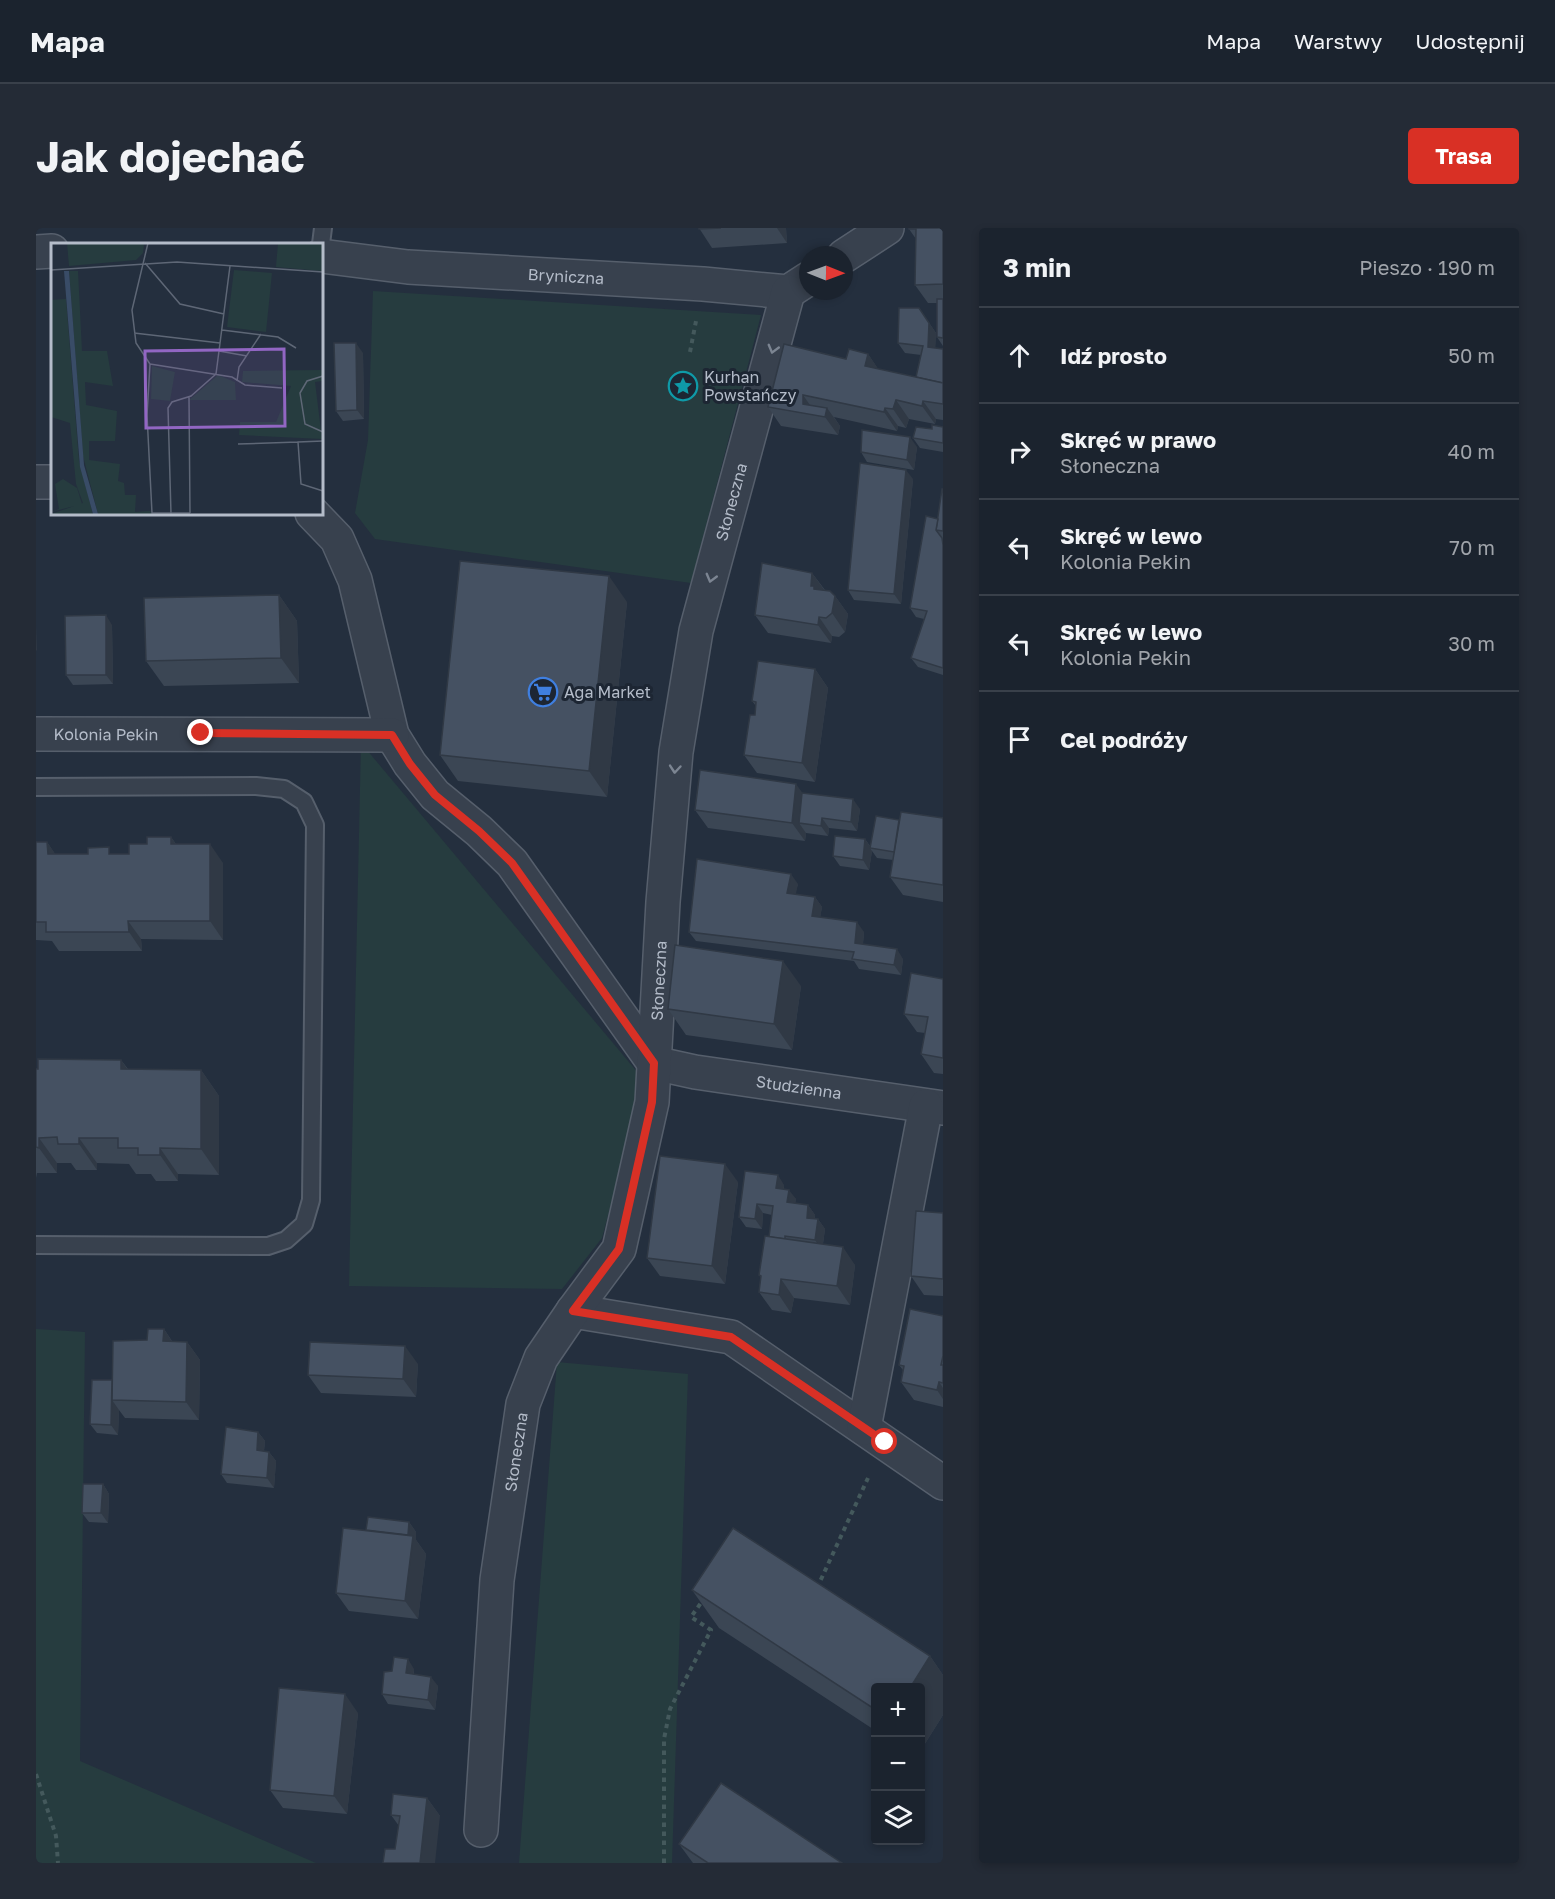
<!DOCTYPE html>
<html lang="pl">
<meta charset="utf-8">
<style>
:root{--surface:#1b232e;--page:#242b36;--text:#f1f3f6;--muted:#a0a4aa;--line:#39404a;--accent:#d93025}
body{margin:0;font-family:"Golos Text",sans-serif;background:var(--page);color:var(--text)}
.controls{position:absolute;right:18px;bottom:18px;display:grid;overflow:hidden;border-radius:6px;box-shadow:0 3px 9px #0003}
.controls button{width:54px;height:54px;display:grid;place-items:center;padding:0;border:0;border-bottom:2px solid var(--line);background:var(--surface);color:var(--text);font:30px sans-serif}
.compass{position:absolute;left:763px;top:18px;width:54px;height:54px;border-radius:50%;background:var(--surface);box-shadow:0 3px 9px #0003;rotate:91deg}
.stop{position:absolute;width:18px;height:18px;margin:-14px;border:4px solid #d93025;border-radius:50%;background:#fff}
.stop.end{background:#d93025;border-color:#fff;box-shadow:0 2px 6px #0008}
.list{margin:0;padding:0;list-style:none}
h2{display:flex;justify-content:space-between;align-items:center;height:78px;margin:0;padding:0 24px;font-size:26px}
h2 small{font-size:20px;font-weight:400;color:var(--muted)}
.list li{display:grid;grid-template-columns:39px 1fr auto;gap:18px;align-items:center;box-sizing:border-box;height:96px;padding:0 24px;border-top:2px solid var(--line)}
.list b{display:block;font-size:22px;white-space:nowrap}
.list p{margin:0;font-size:20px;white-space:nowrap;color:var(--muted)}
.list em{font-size:20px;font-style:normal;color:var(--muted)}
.icon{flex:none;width:33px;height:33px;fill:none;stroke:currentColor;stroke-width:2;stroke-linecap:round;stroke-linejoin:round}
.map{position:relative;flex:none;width:907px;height:1635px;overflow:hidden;border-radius:6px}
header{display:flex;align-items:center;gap:36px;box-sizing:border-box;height:84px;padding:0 30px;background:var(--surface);border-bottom:2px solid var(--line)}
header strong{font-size:28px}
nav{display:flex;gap:33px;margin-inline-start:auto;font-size:21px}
.intro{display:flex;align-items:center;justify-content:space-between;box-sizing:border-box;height:144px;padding:0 36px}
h1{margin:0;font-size:42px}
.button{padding:15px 27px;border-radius:6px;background:var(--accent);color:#fff;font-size:21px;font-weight:700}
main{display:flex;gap:36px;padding:0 36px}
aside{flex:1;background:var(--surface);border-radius:6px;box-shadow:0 3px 9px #0003}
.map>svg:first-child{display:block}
</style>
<header>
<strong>Mapa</strong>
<nav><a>Mapa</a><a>Warstwy</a><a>Udostępnij</a></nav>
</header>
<div class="intro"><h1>Jak dojechać</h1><a class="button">Trasa</a></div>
<main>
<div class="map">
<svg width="907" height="1635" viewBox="0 0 907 1635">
<rect width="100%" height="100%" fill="#242f3e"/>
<g fill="#263c3f">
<polygon points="337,63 725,87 655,355 339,311 319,285 332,212"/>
<polygon points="325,515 608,852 566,1010 526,1061 313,1058"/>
<polygon points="0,1101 49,1104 44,1533 280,1635 0,1635"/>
<polygon points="521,1134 652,1146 636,1635 483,1635"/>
</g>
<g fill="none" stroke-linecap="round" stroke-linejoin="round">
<g stroke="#565f6c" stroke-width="20">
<g id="lane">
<polyline points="285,16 287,0"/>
<polyline points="0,559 220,558 248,561 268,574 279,597 275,972 268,996 250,1012 232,1018 0,1017"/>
</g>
</g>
<g stroke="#565f6c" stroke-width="36">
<g id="street">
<polyline points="0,24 16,23"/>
<path id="s1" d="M 285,28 L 372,39 L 667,56 L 752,64 L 772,51"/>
<polyline points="808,28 851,0"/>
<polyline points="0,254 16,254"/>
<polyline points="276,285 301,311 319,352 356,507 374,536 399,567 443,603 476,635 618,835"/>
<path id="s2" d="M 0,506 L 356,507"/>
<path id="s3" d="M 618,835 L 659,844 L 907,880"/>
<polyline points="537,1083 695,1109 907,1255"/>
<polyline points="828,1200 890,878"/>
<path id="s4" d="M 445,1602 L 461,1352 L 487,1176 L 505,1130 L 537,1083 L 583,1021 L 616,874 L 627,674 L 640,524 L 660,403 L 752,64"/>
</g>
</g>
<g stroke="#44595c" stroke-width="4" stroke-dasharray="4.5 4.5" stroke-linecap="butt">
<polyline points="654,124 660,93"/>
<polyline points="781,1360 832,1250"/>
<polyline points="0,1546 20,1608 22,1635"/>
<polyline points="628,1635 628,1511 634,1481 675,1402 655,1389 667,1372"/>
</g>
<use href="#lane" stroke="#38414e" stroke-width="16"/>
<use href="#street" stroke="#38414e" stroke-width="33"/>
</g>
<g fill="#3b4654">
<polygon points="663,0 750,0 751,15 676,20"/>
<polygon points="907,0 907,118 901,109 901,75 892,75 879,57 880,11 873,1"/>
<polygon points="883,80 900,105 899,120 907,121 907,192 900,191 899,196 873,191 870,200 862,198 861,203 798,189 804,198 802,207 745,198 732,179 810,131 832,126 842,141 880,149 885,127 869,125 862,115"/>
<polygon points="327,125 328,191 307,193 300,183"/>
<polygon points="907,199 907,224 884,220 877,210"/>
<polygon points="881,219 878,242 831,234 825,224"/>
<polygon points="877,251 865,376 818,372 812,362"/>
<polygon points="907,261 907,447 882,439 875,430 888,391 880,389 874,380 902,291"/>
<polygon points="776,345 789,362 799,368 812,386 809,404 803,409 796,408 795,415 732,405 719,387"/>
<polygon points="243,367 261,393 263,455 128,458 110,433"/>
<polygon points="591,374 571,569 422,553 404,527"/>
<polygon points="76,397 77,456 37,457 30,447"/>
<polygon points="779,441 792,460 779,554 721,545 708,527 719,487 720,478 716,473"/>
<polygon points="766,565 824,581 821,603 793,600 792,608 770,605 769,613 672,600 659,582"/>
<polygon points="907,590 907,674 867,667 854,649 857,632 841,630 836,623 833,642 804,638 797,628 829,611 834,618 863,592"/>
<polygon points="135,609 140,616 187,635 187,712 105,711 106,723 23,723 16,713 0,712 0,614 11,614 19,626 93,626 111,616"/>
<polygon points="762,656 759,666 779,669 786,679 784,689 828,704 827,716 867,731 865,747 823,741 818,733 660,713 653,704"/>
<polygon points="907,751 907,846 898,845 885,826 889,805 881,804 868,786"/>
<polygon points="765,758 756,822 650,807 632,781"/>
<polygon points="85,832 92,841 165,842 183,868 183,947 142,946 142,953 120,953 115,946 100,946 93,936 61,935 61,942 40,942 35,935 21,935 21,945 1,945 0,950 0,841"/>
<polygon points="709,943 748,957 748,961 760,971 759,975 772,977 779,987 779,991 782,991 789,1001 787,1016 819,1037 814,1077 758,1070 755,1085 736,1082 723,1064 725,1050 723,1047 733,1009 736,987 727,985 726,1001 710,999 703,989"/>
<polygon points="702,954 689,1056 624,1048 611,1030"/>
<polygon points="907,985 907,1068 888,1067 875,1048"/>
<polygon points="907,1088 907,1179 878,1172 865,1154 867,1142 863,1137"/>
<polygon points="128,1101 136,1113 151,1114 164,1132 163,1192 89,1190 83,1182 82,1207 61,1205 54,1196 76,1152 111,1112"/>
<polygon points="382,1136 380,1169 285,1165 272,1147"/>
<polygon points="222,1204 229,1213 228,1223 233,1224 240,1233 238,1260 191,1255 185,1246"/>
<polygon points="67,1256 73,1266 72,1295 53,1294 46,1285"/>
<polygon points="373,1294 380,1304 380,1312 390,1326 382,1391 313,1383 300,1365 330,1302"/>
<polygon points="656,1362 894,1428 907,1447 907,1487 885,1522 885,1460 840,1460 840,1503 683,1400"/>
<polygon points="378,1441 378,1446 402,1458 399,1482 352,1476 346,1466"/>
<polygon points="322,1485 311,1586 247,1580 234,1562"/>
<polygon points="391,1570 404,1588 359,1621 363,1598 355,1587"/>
<polygon points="643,1616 806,1635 657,1635"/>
</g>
<g fill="#303945">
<polygon points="741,0 750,0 751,15"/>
<polygon points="883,80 900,105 899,129 892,119"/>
<polygon points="320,115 327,125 328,191 321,182"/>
<polygon points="832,126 845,145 829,138"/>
<polygon points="767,167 780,186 767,176"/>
<polygon points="860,172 873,191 870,200 857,181"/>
<polygon points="887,173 900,191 899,196 886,178"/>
<polygon points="791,180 804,198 802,207 789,189"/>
<polygon points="849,180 862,198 861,203 848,184"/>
<polygon points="874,209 881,219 878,242 871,232"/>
<polygon points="870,242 877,251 865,376 858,366"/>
<polygon points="776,345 789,363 788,372 775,358"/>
<polygon points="573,348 591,374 571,569 553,543"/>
<polygon points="243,367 261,393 263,455 245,430"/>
<polygon points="799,368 812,386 809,404 796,385"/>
<polygon points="70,387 76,397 77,456 70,447"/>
<polygon points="783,389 796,408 795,415 782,397"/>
<polygon points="0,396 0,397 1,423 0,422"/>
<polygon points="779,441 792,460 779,554 766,535"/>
<polygon points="760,556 773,574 763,595 770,605 769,613 756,595"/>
<polygon points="817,571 824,581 821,603 815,594"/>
<polygon points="786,590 793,600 792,608 785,598"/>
<polygon points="135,609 148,628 135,616"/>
<polygon points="829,611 835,620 834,620 836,623 833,642 827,632"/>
<polygon points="11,614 24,633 12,626"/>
<polygon points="174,616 187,635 187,712 174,693"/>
<polygon points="755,646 762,656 758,675 751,665"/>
<polygon points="779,669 786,679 783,697 776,688"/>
<polygon points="92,693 105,711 106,723 93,704"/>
<polygon points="821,694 828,704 826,724 819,715"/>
<polygon points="861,721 867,731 865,747 858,737"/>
<polygon points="747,733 765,758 756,822 738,796"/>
<polygon points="85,832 103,858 85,841"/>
<polygon points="165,842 183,868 183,947 165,921"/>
<polygon points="3,910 21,935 21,945 3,920"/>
<polygon points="43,910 61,935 61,942 43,916"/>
<polygon points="124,920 142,946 142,953 124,927"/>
<polygon points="689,936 702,954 689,1056 676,1038"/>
<polygon points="742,947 748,957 747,970 740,960"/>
<polygon points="753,962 760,971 758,984 751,974"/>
<polygon points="721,976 727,985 726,1001 719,991"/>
<polygon points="772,977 779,987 778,999 771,990"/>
<polygon points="782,991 789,1001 786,1022 779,1012"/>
<polygon points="807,1019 819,1037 814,1077 801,1058"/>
<polygon points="745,1051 758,1070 755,1085 743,1067"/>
<polygon points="128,1101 140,1120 127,1113"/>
<polygon points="151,1114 164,1132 163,1192 150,1174"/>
<polygon points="369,1118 382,1136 380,1169 367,1151"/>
<polygon points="903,1154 907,1160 907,1171 901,1162"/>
<polygon points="76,1172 83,1182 82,1207 75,1197"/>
<polygon points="222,1204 229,1213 227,1231 221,1222"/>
<polygon points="233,1224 240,1233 238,1260 231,1250"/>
<polygon points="67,1256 73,1266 72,1295 65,1285"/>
<polygon points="373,1294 380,1304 380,1312 390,1326 382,1391 369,1373"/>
<polygon points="894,1428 907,1447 907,1487 885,1522 885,1460 874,1460"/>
<polygon points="372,1431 378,1441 377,1455 370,1445"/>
<polygon points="395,1449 402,1458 399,1482 392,1472"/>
<polygon points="309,1466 322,1485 311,1586 298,1568"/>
<polygon points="391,1570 404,1588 399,1635 384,1635"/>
</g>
<g fill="#455162" stroke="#303945" stroke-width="1.5">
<polygon points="663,0 685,0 663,1"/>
<polygon points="873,0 907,0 907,56 879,57 880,1 873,1"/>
<polygon points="901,71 907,71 907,110 901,109"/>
<polygon points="863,80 883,80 893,95 892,119 907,121 907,155 880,149 887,118 862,115"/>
<polygon points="298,115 320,115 321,182 300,183"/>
<polygon points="748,116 810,131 813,121 832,126 829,138 907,155 907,176 887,173 886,178 860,172 857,181 849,180 848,184 767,167 767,176 791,180 789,189 732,179"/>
<polygon points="896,197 907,199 907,215 877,210 880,199 896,201"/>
<polygon points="826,202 874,209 871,232 825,224"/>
<polygon points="824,235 870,242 858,366 812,362"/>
<polygon points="906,261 907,261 907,303 900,302"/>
<polygon points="890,288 902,291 900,302 906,310 907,317 907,440 875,430 891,383 874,380"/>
<polygon points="424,333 573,348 553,543 404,527"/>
<polygon points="726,335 776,345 775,358 778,358 778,361 794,363 799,368 796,385 790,390 783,389 782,397 719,387"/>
<polygon points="243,367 245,430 110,433 108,370"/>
<polygon points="70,387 70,447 30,447 29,388"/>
<polygon points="722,433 779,441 766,535 708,527 714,487 719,487 720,474 716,473"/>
<polygon points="664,542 760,556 756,595 659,582"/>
<polygon points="766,565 817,571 815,594 786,590 785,598 763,595"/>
<polygon points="865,584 907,590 907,657 854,649"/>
<polygon points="840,588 863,592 858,624 834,620"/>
<polygon points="799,608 829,611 827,632 797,628"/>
<polygon points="111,609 135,609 135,616 174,616 174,693 92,693 93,704 10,704 10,694 0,694 0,614 11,614 12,626 52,626 52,620 73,619 73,626 93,626 93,616 111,616"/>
<polygon points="661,631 755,646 751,665 779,669 776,688 821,694 819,715 861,721 858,737 816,731 818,724 653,704"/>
<polygon points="639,717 747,733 738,796 632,781"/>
<polygon points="875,745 907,751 907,830 885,826 892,789 868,786"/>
<polygon points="2,831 85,832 85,841 165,842 165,921 124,920 124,927 102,927 102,920 82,920 82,910 43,910 43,916 22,916 21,909 3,910 3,920 0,919 0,841 2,841"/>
<polygon points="624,928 689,936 676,1038 611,1030"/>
<polygon points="709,943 742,947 740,960 753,962 751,974 772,977 771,990 782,991 779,1012 749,1008 749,1011 733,1009 737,978 721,976 719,991 703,989"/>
<polygon points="880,983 907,985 907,1051 875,1048"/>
<polygon points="729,1008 807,1019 801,1058 745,1051 743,1067 723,1064 725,1048 723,1047"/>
<polygon points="874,1081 907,1088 907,1128 905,1137 907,1137 907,1155 903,1154 901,1162 865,1154 868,1138 863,1137"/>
<polygon points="112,1101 128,1101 127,1113 151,1114 150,1174 76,1172 77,1113 111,1112"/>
<polygon points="274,1114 369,1118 367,1151 272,1147"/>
<polygon points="56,1152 76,1152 75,1197 54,1196"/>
<polygon points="190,1199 222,1204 221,1222 233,1224 231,1250 185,1246"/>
<polygon points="47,1256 67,1256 65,1285 46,1285"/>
<polygon points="332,1289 373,1294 372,1307 330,1302"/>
<polygon points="307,1300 377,1308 369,1373 300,1365"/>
<polygon points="697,1300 894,1428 874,1460 840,1460 840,1482 656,1362"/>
<polygon points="358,1429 372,1431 370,1445 395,1449 392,1472 346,1466 348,1444 356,1443"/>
<polygon points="243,1460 309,1466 298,1568 234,1562"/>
<polygon points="685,1555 806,1635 672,1635 643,1616"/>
<polygon points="357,1566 391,1570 384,1635 347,1635 349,1621 359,1621 364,1588 355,1587"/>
</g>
<defs><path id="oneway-chevron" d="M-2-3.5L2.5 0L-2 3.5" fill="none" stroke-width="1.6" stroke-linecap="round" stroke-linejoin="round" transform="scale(1.5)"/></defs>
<g stroke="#7c8592">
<use href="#oneway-chevron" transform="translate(737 121) rotate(105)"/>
<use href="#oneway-chevron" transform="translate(675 350) rotate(105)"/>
<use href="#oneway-chevron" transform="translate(639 541) rotate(95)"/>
</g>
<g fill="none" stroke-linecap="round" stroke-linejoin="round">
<polyline stroke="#d93025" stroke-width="8" points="165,505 356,507 374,536 399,567 443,603 476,635 618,835 616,874 583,1021 537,1083 695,1109 849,1214"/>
</g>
<defs>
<g id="sight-ring" transform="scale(1.5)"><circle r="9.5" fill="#1d2633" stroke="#0f9aa8" stroke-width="1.5"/><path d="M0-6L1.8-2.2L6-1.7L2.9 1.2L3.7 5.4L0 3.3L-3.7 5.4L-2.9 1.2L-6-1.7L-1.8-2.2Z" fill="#0f9aa8"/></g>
<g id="supermarket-ring" transform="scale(1.5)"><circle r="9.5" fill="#1d2633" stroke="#3f7fe0" stroke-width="1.5"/><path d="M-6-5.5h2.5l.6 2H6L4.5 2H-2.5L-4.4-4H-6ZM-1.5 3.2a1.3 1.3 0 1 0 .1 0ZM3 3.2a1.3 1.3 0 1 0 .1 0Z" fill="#3f7fe0"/></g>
</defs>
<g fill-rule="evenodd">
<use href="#sight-ring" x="647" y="158"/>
<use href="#supermarket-ring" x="507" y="464"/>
</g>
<g text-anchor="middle" stroke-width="6" stroke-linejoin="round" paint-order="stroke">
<g font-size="16" fill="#b4bcc9" stroke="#1d2633">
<text dy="6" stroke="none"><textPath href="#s1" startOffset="246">Bryniczna</textPath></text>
<text dy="6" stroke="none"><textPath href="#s4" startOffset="1370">Słoneczna</textPath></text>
<text dy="6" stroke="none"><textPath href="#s2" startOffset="70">Kolonia Pekin</textPath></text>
<text dy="6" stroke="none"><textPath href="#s4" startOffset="884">Słoneczna</textPath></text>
<text dy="6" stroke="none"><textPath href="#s3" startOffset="147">Studzienna</textPath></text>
<text dy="6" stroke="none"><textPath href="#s4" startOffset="380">Słoneczna</textPath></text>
</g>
<g font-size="16" fill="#b4bcc9" stroke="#1d2633" text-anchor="start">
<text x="668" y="155">Kurhan<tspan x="668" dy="18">Powstańczy</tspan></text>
<text x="528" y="470">Aga Market</text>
</g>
</g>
<g transform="translate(15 15)">
<rect width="272" height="272" fill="#242f3e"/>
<path d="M 16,0 L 93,0 L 93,1 L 92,10 L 85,17 L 18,23 ZM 227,0 L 271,0 L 271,28 L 225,24 ZM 183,27 L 221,30 L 215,89 L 176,84 ZM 18,28 L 27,28 L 31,108 L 56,108 L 62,143 L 34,139 L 35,162 L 66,168 L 64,198 L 38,198 L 38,217 L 69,221 L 67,238 L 73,240 L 74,252 L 85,252 L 84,269 L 99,268 L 101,271 L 47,271 L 32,213 ZM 15,56 L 28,218 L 42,271 L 0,271 L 32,260 L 25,241 L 19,180 L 0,174 L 0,57 ZM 101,123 L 124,129 L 119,158 L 100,156 ZM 271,127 L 271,138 L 264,139 L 271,196 L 188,192 L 189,179 L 225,179 L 240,143 L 191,139 L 192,128 ZM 167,132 L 184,139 L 185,157 L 138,157 ZM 12,236 L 26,245 L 31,261 L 0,269 L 8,266 L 4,241 Z" fill="#263c3f"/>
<path d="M 13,28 L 18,28 L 33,222 L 47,271 L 42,271 L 29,224 Z" fill="#394c67"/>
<path fill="none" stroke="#5e6776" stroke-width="1.5" d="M 97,0 L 81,67 L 85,100 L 99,121 L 96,172 L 101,270 L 139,270M 94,20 L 129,61 L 173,71M 0,27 L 126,19 L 272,29M 171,87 L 227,94 L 245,105M 83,90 L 169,100M 168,108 L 196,113M 99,121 L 181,134 L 194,142 L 231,145M 165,131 L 179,23M 272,133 L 256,138 L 249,150 L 254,181 L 272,189M 186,138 L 188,124 L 210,91M 138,154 L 139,270M 272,198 L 247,199 L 250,241 L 272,248M 187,201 L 247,199M 120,271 L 117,165 L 121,159 L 140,153 L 165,131"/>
<path fill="#9266c3" fill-opacity="0.15" stroke="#9266c3" stroke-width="3" d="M 233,106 L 234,183 L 95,185 L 94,108 Z"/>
<rect width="272" height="272" fill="none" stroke="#b4bcc9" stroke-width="3"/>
</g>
</svg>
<div class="controls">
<button>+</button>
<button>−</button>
<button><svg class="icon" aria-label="layers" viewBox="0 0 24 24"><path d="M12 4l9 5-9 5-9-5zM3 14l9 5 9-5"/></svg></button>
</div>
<svg class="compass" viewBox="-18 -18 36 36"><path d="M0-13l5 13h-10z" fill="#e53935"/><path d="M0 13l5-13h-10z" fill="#a0a4aa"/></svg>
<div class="stop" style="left:849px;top:1214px"></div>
<div class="stop end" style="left:165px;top:505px"></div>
</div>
<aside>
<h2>3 min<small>Pieszo · 190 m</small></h2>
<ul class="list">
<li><svg class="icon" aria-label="ahead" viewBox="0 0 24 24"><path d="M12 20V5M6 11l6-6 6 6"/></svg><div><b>Idź prosto</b></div><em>50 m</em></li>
<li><svg class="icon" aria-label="right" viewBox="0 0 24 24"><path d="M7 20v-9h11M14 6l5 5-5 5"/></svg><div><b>Skręć w prawo</b><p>Słoneczna</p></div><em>40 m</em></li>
<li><svg class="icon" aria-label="left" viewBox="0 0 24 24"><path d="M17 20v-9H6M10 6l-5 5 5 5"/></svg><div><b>Skręć w lewo</b><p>Kolonia Pekin</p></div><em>70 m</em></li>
<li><svg class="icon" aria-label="left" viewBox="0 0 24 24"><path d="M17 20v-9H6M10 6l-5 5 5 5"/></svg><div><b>Skręć w lewo</b><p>Kolonia Pekin</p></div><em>30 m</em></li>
<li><svg class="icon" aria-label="arrive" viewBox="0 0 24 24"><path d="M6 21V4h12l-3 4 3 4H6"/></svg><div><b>Cel podróży</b></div></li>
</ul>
</aside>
</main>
